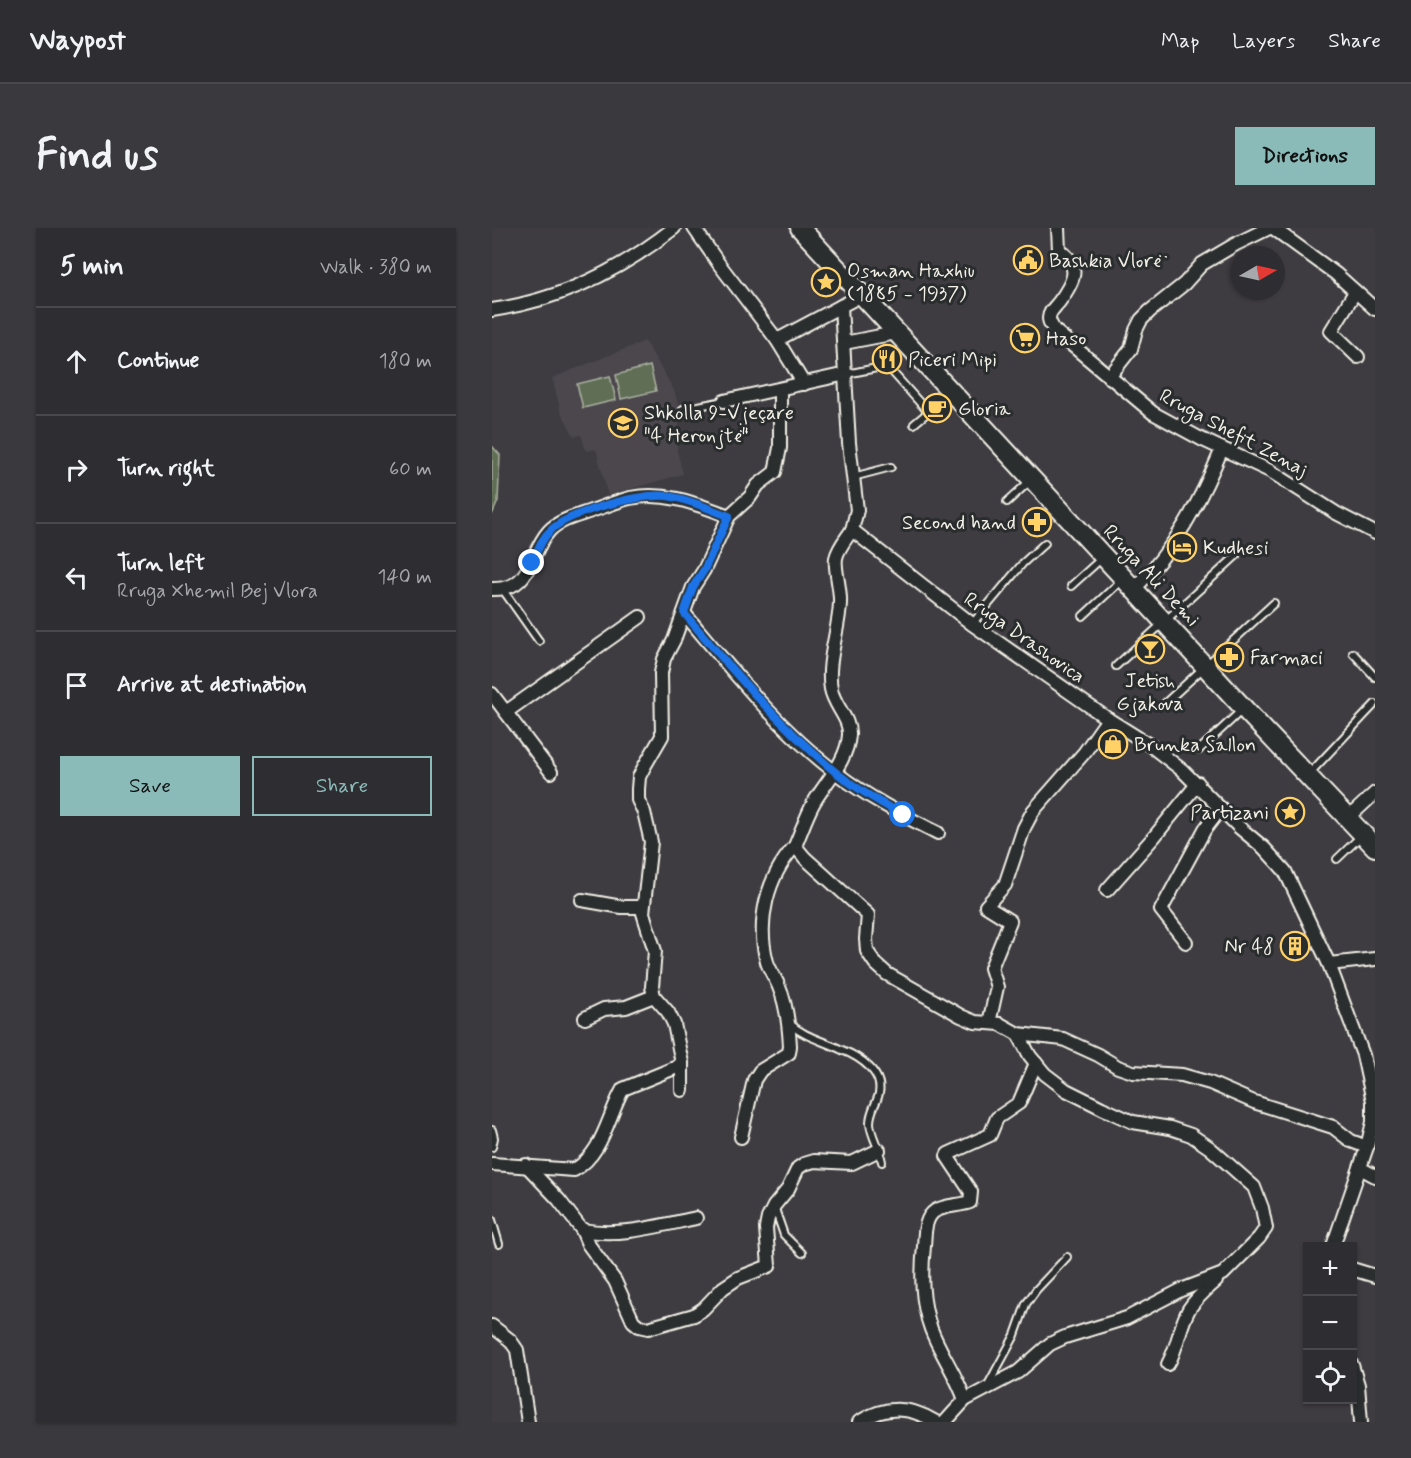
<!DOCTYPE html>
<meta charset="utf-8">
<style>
:root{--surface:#2e2d31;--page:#3a393d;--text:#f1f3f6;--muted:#a7a8ab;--line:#49494d;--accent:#8bbbb9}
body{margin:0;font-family:Mynerve,sans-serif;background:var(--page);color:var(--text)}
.controls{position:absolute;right:18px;bottom:18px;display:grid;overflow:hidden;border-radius:0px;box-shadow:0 2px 4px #0004}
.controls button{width:54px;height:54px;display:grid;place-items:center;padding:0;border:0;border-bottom:2px solid var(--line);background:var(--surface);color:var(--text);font:30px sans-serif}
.compass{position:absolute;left:739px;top:18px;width:54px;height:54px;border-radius:50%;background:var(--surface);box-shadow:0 2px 4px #0004;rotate:81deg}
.stop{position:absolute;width:18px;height:18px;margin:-14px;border:4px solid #1a73e8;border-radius:50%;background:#fff}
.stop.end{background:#1a73e8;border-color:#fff;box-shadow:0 2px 6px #0008}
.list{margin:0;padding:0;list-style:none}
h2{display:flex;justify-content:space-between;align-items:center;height:78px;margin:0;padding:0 24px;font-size:26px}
h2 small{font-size:20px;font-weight:400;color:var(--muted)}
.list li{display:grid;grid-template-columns:39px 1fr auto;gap:18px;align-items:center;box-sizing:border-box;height:108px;padding:0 24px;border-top:2px solid var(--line)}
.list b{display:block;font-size:22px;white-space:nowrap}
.list p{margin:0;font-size:20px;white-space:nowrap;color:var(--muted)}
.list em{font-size:20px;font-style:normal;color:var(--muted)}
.actions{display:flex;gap:12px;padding:18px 24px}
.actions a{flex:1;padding:14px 0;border:2px solid var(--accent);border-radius:0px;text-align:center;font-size:21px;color:var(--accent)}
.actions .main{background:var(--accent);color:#111}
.icon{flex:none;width:33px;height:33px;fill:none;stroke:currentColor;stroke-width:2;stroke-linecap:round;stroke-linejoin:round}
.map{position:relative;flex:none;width:883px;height:1194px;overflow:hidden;border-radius:0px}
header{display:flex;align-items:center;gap:36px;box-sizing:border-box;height:84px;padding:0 30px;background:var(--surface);border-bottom:2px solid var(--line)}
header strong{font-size:28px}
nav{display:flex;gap:33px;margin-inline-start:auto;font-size:21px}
.intro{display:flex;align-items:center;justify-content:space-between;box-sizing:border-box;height:144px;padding:0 36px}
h1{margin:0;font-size:42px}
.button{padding:15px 27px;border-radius:0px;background:var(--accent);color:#111;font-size:21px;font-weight:700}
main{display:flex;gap:36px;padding:0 36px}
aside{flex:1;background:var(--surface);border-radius:0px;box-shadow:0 2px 4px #0004}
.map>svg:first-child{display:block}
</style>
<header>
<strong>Waypost</strong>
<nav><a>Map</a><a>Layers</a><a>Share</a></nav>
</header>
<div class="intro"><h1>Find us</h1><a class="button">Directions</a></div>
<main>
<aside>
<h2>5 min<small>Walk · 380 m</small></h2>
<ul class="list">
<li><svg class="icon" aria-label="ahead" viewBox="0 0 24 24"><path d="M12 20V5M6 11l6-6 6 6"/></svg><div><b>Continue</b></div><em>180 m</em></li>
<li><svg class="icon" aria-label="right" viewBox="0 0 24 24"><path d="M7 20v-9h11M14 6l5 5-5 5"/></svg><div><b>Turn right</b></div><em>60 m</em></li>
<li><svg class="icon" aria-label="left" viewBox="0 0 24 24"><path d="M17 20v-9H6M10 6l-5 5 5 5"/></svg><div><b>Turn left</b><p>Rruga Xhemil Bej Vlora</p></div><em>140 m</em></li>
<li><svg class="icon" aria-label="arrive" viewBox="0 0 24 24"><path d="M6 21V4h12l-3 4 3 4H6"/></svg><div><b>Arrive at destination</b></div></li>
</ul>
<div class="actions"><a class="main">Save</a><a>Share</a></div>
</aside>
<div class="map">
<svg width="883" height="1194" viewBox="0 0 883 1194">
<rect width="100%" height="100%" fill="#3e3c41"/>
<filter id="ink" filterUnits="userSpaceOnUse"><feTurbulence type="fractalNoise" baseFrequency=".0167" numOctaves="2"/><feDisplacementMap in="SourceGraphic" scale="12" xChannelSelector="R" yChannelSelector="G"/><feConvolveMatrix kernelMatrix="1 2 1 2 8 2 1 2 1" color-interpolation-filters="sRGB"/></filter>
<g filter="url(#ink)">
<polygon fill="#4c474e" points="153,113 182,162 188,183 185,223 191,246 116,267 104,221 94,223 89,207 82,208 69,184 60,150"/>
<g fill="#606e56" stroke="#aab09f" stroke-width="1.5">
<polygon points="158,138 164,163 129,171 124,147"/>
<polygon points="118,148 124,172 91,180 85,156"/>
<polygon points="0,218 8,227 6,273 0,287"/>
</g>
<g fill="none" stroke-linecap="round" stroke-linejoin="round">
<g stroke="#f4f1e8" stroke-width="10">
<g id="service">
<polyline points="354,146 395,138 436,184"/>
<polyline points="191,181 232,173"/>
<polyline points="422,196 459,165"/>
<polyline points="361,249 399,239"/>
<polyline points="515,274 539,252"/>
<polyline points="579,358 610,330"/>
<polyline points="11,362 47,413"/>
<polyline points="591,388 630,352"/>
<polyline points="480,396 531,335 553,315"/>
<polyline points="861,425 883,449"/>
<polyline points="624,438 744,328"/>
<polyline points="671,477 782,375"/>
<polyline points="707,522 750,482"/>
<polyline points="818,545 883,476"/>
<polyline points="845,631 870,607"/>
<path d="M 297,795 C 312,809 332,813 350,822 C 368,829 394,846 386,869 C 383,878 378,884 378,895 C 379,909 388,920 390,934"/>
<polyline points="0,902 2,910 0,919"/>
<polyline points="283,981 292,1007 310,1025"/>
<polyline points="0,992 7,1016"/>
<polyline points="496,1157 523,1107 534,1076 544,1062 575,1029"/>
</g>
</g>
<g stroke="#f4f1e8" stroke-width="16">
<g id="minor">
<polyline points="202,0 227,36 285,112 312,156"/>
<path d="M 566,0 L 567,22 C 591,38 581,55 567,74 C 563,79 557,84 557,90 C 557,95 560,98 562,102 L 661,185 L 709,211 L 778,243 L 844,285 L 883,305"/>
<polyline points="781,0 844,46 883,81"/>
<polyline points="863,64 839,103 866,129"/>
<polyline points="370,67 349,78 357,215 365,282 360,302 480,396 616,491 659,518 690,542 748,600 772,620 793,643 837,736 871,827 881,873 881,894 875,919 841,1018"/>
<path d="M 0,82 C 68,72 129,42 182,0"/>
<polyline points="285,112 349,78"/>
<polyline points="352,115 404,105"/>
<polyline points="617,149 639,121 644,102 649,92 658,83 692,56 710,36 744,16 777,0"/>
<polyline points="232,173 354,146"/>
<path d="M 360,302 C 354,311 346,320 344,330 C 342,341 349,361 348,375 C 347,403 334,434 339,461 C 342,478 358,490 357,507 C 355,534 333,554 321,576 C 314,589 309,604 303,618 L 313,630 L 376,687 L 374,711 L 375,723 L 383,735 L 395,746 L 469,788 L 483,794 L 508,796 L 526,806 L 571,811 L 606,827 L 626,839 L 641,844 L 690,847 L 718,855 L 762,874 L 841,899 L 859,913 L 875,919"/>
<path d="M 0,361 C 41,362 36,326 57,303 C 67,292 85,288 99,283 C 112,279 125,273 138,270 C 174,263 204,276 237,288"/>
<path d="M 642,361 C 683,322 708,273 730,221"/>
<path d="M 192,385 C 239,441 285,499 343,544 C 375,569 410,587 446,605"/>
<polyline points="0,466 59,544"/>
<polyline points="14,484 148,389"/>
<polyline points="856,590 883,565"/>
<polyline points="615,662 662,609 706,555"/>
<polyline points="90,672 130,679 151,679"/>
<polyline points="694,714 669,682 713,601 729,580"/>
<polyline points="837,736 883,731"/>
<polyline points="93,790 112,781 134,779 162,768"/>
<polyline points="497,795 505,759 499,740 518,693 494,678 513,657 532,600 541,583 592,525 616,491"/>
<polyline points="190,835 190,862"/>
<path d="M 249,909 L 262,852 L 268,843 L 297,825 L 298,818 C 297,799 295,777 287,759 C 284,751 278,743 275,734 C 264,693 275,649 303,618"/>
<path d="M 0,936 L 82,942 C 111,926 116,887 131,861 L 185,839 L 190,835 L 182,796 L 176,784 L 162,768 L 160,759 L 163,723 L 151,685 L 159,614 L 152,584 L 146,572 L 146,561 L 147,549 L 152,539 L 170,508 L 169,445 L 172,431 L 182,412 L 201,359 L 212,342 L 237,288 L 258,269 L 266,257 L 283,244 L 288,220 L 288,161"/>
<polyline points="34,937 67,972 90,1002 96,1016 123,1053 141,1093 147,1098 156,1100 202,1087 211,1081 231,1060 246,1050 277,1038 274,1000 276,990 282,978 296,961 306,940 312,936 322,933 360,935 387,922"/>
<polyline points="868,940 883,948"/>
<path d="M 90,1002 C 128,1009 166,998 204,990"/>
<polyline points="860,1041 883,1048"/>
<polyline points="0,1098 18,1112 25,1122 36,1194"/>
<path d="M 676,1136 C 686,1119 687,1099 697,1081 C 704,1070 714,1062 724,1053"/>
<polyline points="860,1137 866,1157 869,1194"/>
<path d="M 473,1172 C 464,1146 448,1125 439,1101 C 429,1073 429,1046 432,1018 C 433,1007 432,990 443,983 C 453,977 467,978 478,974 L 479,964 L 455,928 L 456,926 L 498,907 L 505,890 L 527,875 L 544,835"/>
<path d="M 367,1194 C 393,1177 418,1178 444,1194"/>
<polyline points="453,1194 473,1172 526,1144 558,1116 573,1109 635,1090 689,1062 731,1046 767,1010 774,1000 770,980 762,959 718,920 699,907 678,900 641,894 610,880 574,862 553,846 538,828 526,806"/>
</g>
</g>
<g stroke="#f4f1e8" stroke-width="22">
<polyline id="secondary" points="308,0 758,487 883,619"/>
</g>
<use href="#service" stroke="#2a2d2e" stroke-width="6"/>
<use href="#minor" stroke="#2a2d2e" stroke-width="12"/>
<use href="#secondary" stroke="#2a2d2e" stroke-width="18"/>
</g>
</g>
<g fill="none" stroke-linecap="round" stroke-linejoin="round" filter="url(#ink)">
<path stroke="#1a73e8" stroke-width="8" d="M 40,335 C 45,324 49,311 58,303 C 76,284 149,265 175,268 C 197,271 217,281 237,288 L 212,342 L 201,359 L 192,385 C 239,441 285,495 341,542 C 363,560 387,574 411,587"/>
</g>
<defs>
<g id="civic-ring" transform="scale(1.5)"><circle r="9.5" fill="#2a2d2e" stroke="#ffd166" stroke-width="1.5"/><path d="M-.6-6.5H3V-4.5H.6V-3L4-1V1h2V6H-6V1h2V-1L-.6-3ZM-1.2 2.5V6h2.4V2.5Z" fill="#ffd166"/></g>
<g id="sight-ring" transform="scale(1.5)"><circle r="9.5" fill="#2a2d2e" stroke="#ffd166" stroke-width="1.5"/><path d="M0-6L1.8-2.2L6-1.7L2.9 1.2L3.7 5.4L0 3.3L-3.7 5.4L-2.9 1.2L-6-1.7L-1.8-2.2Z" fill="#ffd166"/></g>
<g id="supermarket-ring" transform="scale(1.5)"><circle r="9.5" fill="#2a2d2e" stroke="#ffd166" stroke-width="1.5"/><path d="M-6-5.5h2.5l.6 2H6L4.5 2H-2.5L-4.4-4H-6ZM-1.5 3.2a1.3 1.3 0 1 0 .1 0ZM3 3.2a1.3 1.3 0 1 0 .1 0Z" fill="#ffd166"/></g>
<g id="restaurant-ring" transform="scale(1.5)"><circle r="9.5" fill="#2a2d2e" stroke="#ffd166" stroke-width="1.5"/><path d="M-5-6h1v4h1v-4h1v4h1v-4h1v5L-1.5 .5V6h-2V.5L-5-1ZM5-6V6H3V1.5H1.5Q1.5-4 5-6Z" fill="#ffd166"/></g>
<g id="cafe-ring" transform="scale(1.5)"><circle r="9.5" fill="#2a2d2e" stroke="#ffd166" stroke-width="1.5"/><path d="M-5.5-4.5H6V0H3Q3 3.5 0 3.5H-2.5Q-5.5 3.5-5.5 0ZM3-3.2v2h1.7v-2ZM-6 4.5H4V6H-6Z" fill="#ffd166"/></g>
<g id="school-ring" transform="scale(1.5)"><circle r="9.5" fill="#2a2d2e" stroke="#ffd166" stroke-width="1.5"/><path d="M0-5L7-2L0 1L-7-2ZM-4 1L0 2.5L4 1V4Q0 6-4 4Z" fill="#ffd166"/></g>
<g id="pharmacy-ring" transform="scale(1.5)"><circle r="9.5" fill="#2a2d2e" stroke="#ffd166" stroke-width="1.5"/><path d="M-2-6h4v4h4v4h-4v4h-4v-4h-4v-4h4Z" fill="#ffd166"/></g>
<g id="hotel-ring" transform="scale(1.5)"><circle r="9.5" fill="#2a2d2e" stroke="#ffd166" stroke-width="1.5"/><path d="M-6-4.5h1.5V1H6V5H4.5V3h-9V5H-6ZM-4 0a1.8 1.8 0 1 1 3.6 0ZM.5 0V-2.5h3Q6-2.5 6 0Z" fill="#ffd166"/></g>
<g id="bar-ring" transform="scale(1.5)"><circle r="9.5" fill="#2a2d2e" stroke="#ffd166" stroke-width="1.5"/><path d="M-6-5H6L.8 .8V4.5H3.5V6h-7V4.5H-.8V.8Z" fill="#ffd166"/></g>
<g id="shop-ring" transform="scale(1.5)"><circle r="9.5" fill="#2a2d2e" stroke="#ffd166" stroke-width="1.5"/><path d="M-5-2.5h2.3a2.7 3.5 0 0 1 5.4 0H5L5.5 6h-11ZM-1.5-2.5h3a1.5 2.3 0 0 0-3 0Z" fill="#ffd166"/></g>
<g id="building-ring" transform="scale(1.5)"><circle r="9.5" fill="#2a2d2e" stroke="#ffd166" stroke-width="1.5"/><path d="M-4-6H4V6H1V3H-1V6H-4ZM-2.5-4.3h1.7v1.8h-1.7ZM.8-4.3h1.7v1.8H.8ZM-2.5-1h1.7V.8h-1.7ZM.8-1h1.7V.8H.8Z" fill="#ffd166"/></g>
</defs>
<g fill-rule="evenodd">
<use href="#civic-ring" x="536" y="32"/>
<use href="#sight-ring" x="334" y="54"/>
<use href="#supermarket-ring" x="533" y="110"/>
<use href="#restaurant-ring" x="395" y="131"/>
<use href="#cafe-ring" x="445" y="180"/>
<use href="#school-ring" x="131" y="195"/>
<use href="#pharmacy-ring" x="545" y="294"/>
<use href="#hotel-ring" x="690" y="319"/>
<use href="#bar-ring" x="658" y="421"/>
<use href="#pharmacy-ring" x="737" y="429"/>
<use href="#shop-ring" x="621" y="516"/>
<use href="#sight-ring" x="798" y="584"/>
<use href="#building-ring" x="803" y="718"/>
</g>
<g text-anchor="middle" stroke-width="6" stroke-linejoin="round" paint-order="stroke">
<g font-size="20" fill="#f4f1e8" stroke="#2a2d2e" text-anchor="start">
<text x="557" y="39">Bashkia Vlorë</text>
<text x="355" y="49">Osman Haxhiu<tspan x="355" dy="23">(1885 - 1937)</tspan></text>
<text x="554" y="117">Haso</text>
<text x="416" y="138">Piceri Mipi</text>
<text x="466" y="187">Gloria</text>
<text x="152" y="191">Shkolla 9-Vjeçare<tspan x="152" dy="23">"4 Heronjtë"</tspan></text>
<text x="524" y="301" text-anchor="end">Second hand</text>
<text x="711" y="326">Kudhesi</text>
<text x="758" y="436">Farmaci</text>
<text x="658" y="459" text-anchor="middle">Jetish<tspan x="658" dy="23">Gjakova</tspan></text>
<text x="642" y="523">Brunka Sallon</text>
<text x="777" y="591" text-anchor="end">Partizani</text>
<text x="782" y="725" text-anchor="end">Nr 48</text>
</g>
<g font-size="20" fill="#f4f1e8" stroke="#2a2d2e">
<text transform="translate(742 204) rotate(28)" y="7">Rruga Shefit Zenaj</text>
<text transform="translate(660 347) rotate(47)" y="7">Rruga Ali Demi</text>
<text transform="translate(533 409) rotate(35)" y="7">Rruga Drashovica</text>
</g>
</g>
</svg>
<div class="controls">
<button>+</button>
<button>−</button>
<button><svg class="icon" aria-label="locate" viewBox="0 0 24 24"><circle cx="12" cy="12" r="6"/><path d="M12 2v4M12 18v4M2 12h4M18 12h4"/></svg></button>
</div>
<svg class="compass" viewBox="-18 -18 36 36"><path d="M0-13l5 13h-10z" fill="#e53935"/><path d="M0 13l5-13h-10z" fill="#a7a8ab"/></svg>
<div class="stop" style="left:411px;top:587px"></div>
<div class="stop end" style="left:40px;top:335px"></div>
</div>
</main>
